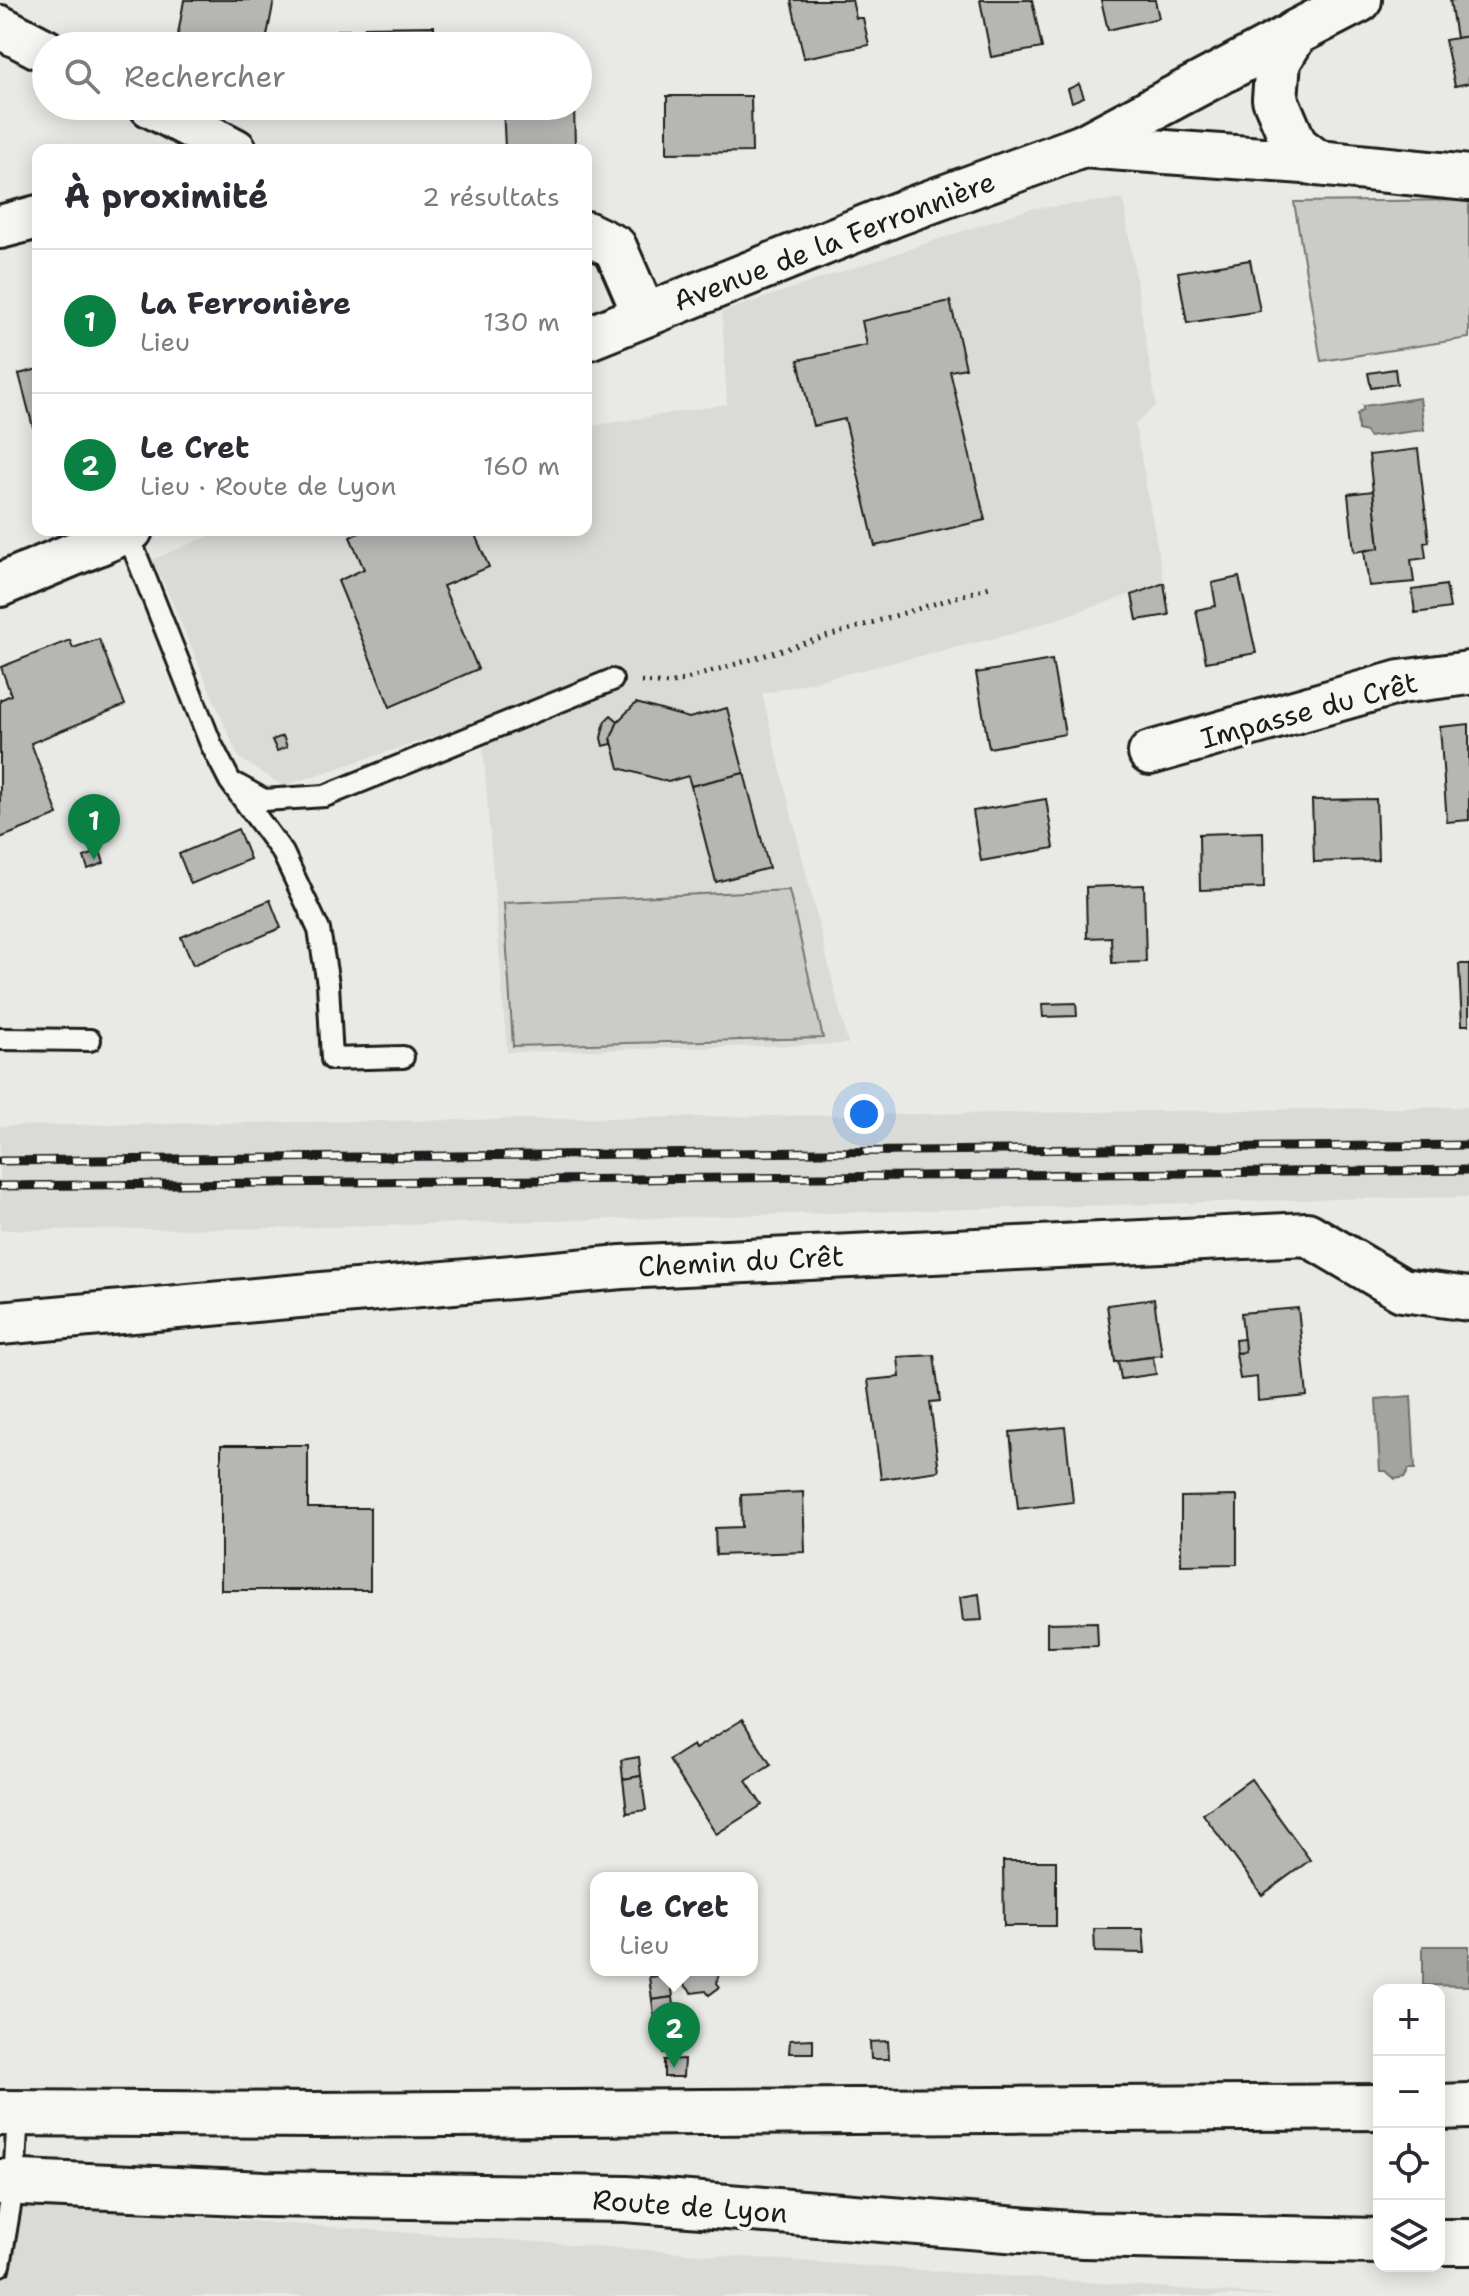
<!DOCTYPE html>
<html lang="fr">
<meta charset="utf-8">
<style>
:root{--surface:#fff;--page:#f2f2f3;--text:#2b2b33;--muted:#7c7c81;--line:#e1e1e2;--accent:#0b8043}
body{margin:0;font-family:"Shantell Sans",sans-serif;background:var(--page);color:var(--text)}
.controls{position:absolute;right:24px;bottom:24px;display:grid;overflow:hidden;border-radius:16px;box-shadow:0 4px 20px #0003}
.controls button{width:72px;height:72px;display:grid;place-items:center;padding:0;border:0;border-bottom:2px solid var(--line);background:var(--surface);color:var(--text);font:40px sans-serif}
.you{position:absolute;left:864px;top:1114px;width:28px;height:28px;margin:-20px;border:6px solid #fff;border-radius:50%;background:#1a73e8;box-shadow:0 0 0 12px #1a73e833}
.badge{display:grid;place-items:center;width:52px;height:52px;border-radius:50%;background:var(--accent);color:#fff;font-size:26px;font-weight:700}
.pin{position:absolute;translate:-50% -66px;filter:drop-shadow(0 2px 4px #0008)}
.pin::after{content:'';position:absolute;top:42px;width:28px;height:24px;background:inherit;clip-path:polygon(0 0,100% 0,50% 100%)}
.popup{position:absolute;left:590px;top:1872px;width:168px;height:104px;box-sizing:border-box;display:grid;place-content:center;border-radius:16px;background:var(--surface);filter:drop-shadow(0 2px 6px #0005);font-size:26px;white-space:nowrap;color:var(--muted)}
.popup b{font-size:30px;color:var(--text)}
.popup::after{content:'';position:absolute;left:50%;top:100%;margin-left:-16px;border:16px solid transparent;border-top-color:var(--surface)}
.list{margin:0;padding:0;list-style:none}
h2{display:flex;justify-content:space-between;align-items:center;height:104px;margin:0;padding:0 32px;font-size:34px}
h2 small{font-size:26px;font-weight:400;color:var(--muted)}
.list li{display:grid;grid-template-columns:52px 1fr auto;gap:24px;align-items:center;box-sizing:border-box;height:144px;padding:0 32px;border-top:2px solid var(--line)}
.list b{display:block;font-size:30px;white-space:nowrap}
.list p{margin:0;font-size:26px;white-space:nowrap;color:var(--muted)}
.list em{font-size:26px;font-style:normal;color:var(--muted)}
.icon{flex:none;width:44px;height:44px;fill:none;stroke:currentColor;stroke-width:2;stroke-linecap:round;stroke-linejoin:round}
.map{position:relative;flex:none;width:1469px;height:2296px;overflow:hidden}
.search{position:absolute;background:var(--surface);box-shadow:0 4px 20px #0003;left:32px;top:32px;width:560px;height:88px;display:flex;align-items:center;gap:20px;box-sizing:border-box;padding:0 28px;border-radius:44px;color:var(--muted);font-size:30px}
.panel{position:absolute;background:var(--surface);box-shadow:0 4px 20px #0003;left:32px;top:144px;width:560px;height:392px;border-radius:16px}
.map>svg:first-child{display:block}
</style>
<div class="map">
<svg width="1469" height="2296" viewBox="0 0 1469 2296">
<rect width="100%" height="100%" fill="#e9e9e5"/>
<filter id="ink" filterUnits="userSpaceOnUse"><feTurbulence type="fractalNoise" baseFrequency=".0125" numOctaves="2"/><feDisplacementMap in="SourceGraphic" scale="16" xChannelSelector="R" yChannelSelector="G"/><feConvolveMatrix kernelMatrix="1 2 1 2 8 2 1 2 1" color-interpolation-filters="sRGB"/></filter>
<g filter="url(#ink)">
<g fill="#dadad6">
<polygon points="1123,199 1156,405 1135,424 1164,583 1012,634 762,694 848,1044 507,1052 481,721 283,786 239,758 162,579 151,560 223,530 586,530 586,427 727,404 722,312 1029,209"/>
<polygon points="1469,1107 1469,1197 1327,1199 289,1228 0,1230 0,1126"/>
<polygon points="0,2203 1279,2296 0,2296"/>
</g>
<g fill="#cbcbc7" stroke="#747472" stroke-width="2">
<polygon points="1469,200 1469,338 1321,361 1294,202"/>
<polygon points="789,890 823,1038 513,1046 504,903"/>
</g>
<g fill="#a3a3a1" stroke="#6d6d6c" stroke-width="2">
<polygon points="1420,398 1424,430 1369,437 1366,432 1358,430 1357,414 1363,410 1363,406"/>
<polygon points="1411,1396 1415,1469 1409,1469 1405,1477 1395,1479 1386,1471 1380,1471 1376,1399"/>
<polygon points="1423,1946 1469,1946 1469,1986 1423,1985"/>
</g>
<g fill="#b6b6b3" stroke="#1c1c1c" stroke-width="2">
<polygon points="184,0 274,0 265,46 176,46"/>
<polygon points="791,0 852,0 856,18 863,18 869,45 804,58"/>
<polygon points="980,0 1032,0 1042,48 991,57"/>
<polygon points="1101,0 1155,0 1159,18 1108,30"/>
<polygon points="1450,0 1469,0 1469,36 1456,38"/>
<polygon points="434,26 434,46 337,46 337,30 366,30 365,27"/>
<polygon points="1469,36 1469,83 1455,86 1445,40"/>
<polygon points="1079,84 1084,97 1072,102 1068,89"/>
<polygon points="667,96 751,96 752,152 667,153"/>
<polygon points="503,106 574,106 575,147 505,148"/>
<polygon points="1250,260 1260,311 1187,323 1178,272"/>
<polygon points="950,301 966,368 950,371 985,520 875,546 845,419 813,426 798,360 867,345 862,321"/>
<polygon points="38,369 38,426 33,427 19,374"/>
<polygon points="1395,369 1397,384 1371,388 1368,373"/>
<polygon points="1418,449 1429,542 1424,543 1426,558 1411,560 1414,582 1369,586 1364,551 1379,548 1369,455"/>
<polygon points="1373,491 1379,548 1354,552 1348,494"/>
<polygon points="365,530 473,530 489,567 443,586 478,669 390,707 338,581 364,569 350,537"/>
<polygon points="1239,577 1256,653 1206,662 1196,610 1216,606 1212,583"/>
<polygon points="1164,583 1169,615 1137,620 1132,595"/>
<polygon points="1446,585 1450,608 1415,613 1412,590"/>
<polygon points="99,639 125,705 31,743 58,815 0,838 0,700 11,695 1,667 70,640 73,648"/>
<polygon points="1052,660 1065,734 989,748 976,673"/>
<polygon points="636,703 689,718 727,708 744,773 691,786 688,776 668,782 619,768 611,738 614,725"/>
<polygon points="611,715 618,721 611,738 612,744 603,746 601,738 605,721"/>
<polygon points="1469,724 1469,820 1447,822 1440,727"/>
<polygon points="283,736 287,747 277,751 272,740"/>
<polygon points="744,773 769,868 716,882 691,786"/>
<polygon points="1046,799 1054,848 981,861 973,811"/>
<polygon points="1376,799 1378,860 1314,862 1312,800"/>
<polygon points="238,829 250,859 191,884 179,854"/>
<polygon points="1263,832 1264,888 1200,890 1199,834"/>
<polygon points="100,851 104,863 88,869 84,857"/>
<polygon points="1144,885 1146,962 1112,963 1111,937 1087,938 1086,887"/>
<polygon points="270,900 281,928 193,965 181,937"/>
<polygon points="1459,964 1469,964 1469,1025 1462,1025"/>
<polygon points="1076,1003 1077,1016 1043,1017 1042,1004"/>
<polygon points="1154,1299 1162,1355 1115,1362 1107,1305"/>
<polygon points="1298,1308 1307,1396 1258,1401 1257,1377 1240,1379 1236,1353 1245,1352 1241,1313"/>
<polygon points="1244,1339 1245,1352 1236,1353 1235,1340"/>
<polygon points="934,1355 940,1401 930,1402 939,1471 881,1479 868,1380 900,1377 898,1357"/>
<polygon points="1153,1357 1156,1374 1121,1379 1118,1361"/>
<polygon points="1065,1427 1073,1502 1018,1509 1010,1432"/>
<polygon points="221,1445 308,1445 308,1508 370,1508 370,1590 221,1590"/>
<polygon points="803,1492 805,1552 716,1555 715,1528 742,1527 741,1495"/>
<polygon points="1237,1496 1237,1564 1181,1565 1181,1497"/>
<polygon points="979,1594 982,1620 963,1621 960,1597"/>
<polygon points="1097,1622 1098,1646 1047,1647 1047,1623"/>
<polygon points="742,1720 771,1765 746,1781 762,1805 716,1834 669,1760 693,1745 695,1749"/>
<polygon points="639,1757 641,1776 623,1779 621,1760"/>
<polygon points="641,1776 646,1810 627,1813 623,1779"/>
<polygon points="1251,1779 1310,1860 1262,1895 1203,1814"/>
<polygon points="1003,1861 1056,1861 1056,1926 1004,1926"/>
<polygon points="1094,1929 1143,1929 1145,1953 1095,1952"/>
<polygon points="671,1970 720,1970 717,1983 720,1987 709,1995 706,1991 692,1993"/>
<polygon points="670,1975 673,1997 652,2000 649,1977"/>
<polygon points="673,1997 675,2013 654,2015 652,2000"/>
<polygon points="682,2039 682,2052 663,2053 663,2040"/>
<polygon points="813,2039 813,2053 789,2053 790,2040"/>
<polygon points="888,2041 889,2059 871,2059 870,2042"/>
<polygon points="684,2059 683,2077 664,2077 664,2060"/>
</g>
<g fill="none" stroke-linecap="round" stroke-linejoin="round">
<g stroke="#1c1c1c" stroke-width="26">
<g id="lane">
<polyline points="127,532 211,744 230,781 283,853 319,930 328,984 332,1059 403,1057"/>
<polyline points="237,785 264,800 325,796 612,680"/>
<polyline points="0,1039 90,1040"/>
<polyline points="0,2265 14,2182 18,2113"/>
</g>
</g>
<g stroke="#1c1c1c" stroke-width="48">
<g id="street">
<polyline points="0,27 46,51"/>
<polyline points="151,106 235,150"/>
<polyline points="1083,146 1317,163"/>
<polyline points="0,227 38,217"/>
<polyline points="586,233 615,247 644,314"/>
<polyline points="586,339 897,214 1083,146 1295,33"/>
<polyline points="0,585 131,530"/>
<polyline points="1150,753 1400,682 1469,673"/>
<polyline points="0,1323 622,1267 1307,1234 1402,1290 1469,1299"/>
</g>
</g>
<g stroke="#1c1c1c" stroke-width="50">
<g id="secondary">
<polyline points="1359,0 1295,33 1278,61 1275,99 1295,146 1317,163 1469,178"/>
<polyline points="1439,2107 1469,2106"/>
<polyline points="0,2113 313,2115 1379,2107"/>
<polyline points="0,2182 264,2194 626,2199 1083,2235 1379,2241"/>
<polyline points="1439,2242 1469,2242"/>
</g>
</g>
<polyline stroke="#1c1c1c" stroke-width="5" stroke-dasharray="2 6" stroke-linecap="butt" points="641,682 670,684 993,586"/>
<use href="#lane" stroke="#f6f6f2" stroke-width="20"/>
<use href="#street" stroke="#f6f6f2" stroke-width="42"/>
<use href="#secondary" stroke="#f6f6f2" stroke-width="44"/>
<g stroke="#1c1c1c" stroke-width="9">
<g id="rail">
<polyline points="0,1161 1469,1145"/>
<polyline points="0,1186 1469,1170"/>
</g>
</g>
<use href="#rail" stroke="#f6f6f2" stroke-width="6" stroke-dasharray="18" stroke-linecap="butt"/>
</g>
</g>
<g text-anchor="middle" stroke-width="7" stroke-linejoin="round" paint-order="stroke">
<g font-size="28" fill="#1c1c1c" stroke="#f6f6f2">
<text transform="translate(834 241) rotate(-21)" y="10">Avenue de la Ferronnière</text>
<text transform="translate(1309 710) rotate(-15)" y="10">Impasse du Crêt</text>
<text transform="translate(741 1261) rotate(-3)" y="10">Chemin du Crêt</text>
<text transform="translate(690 2206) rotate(4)" y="10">Route de Lyon</text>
</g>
</g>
</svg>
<div class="controls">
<button>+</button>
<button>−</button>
<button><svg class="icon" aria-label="locate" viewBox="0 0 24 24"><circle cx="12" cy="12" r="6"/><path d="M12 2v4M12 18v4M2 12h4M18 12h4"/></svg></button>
<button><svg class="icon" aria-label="layers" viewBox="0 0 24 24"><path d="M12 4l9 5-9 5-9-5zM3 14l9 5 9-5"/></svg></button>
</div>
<div class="you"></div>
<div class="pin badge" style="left:94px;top:860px">1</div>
<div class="pin badge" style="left:674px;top:2068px">2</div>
<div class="popup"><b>Le Cret</b>Lieu</div>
<div class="search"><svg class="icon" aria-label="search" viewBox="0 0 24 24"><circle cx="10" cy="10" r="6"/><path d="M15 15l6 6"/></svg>Rechercher</div>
<section class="panel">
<h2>À proximité<small>2 résultats</small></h2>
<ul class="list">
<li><span class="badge">1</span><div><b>La Ferronière</b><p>Lieu</p></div><em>130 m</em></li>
<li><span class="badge">2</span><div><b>Le Cret</b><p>Lieu · Route de Lyon</p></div><em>160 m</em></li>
</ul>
</section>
</div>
